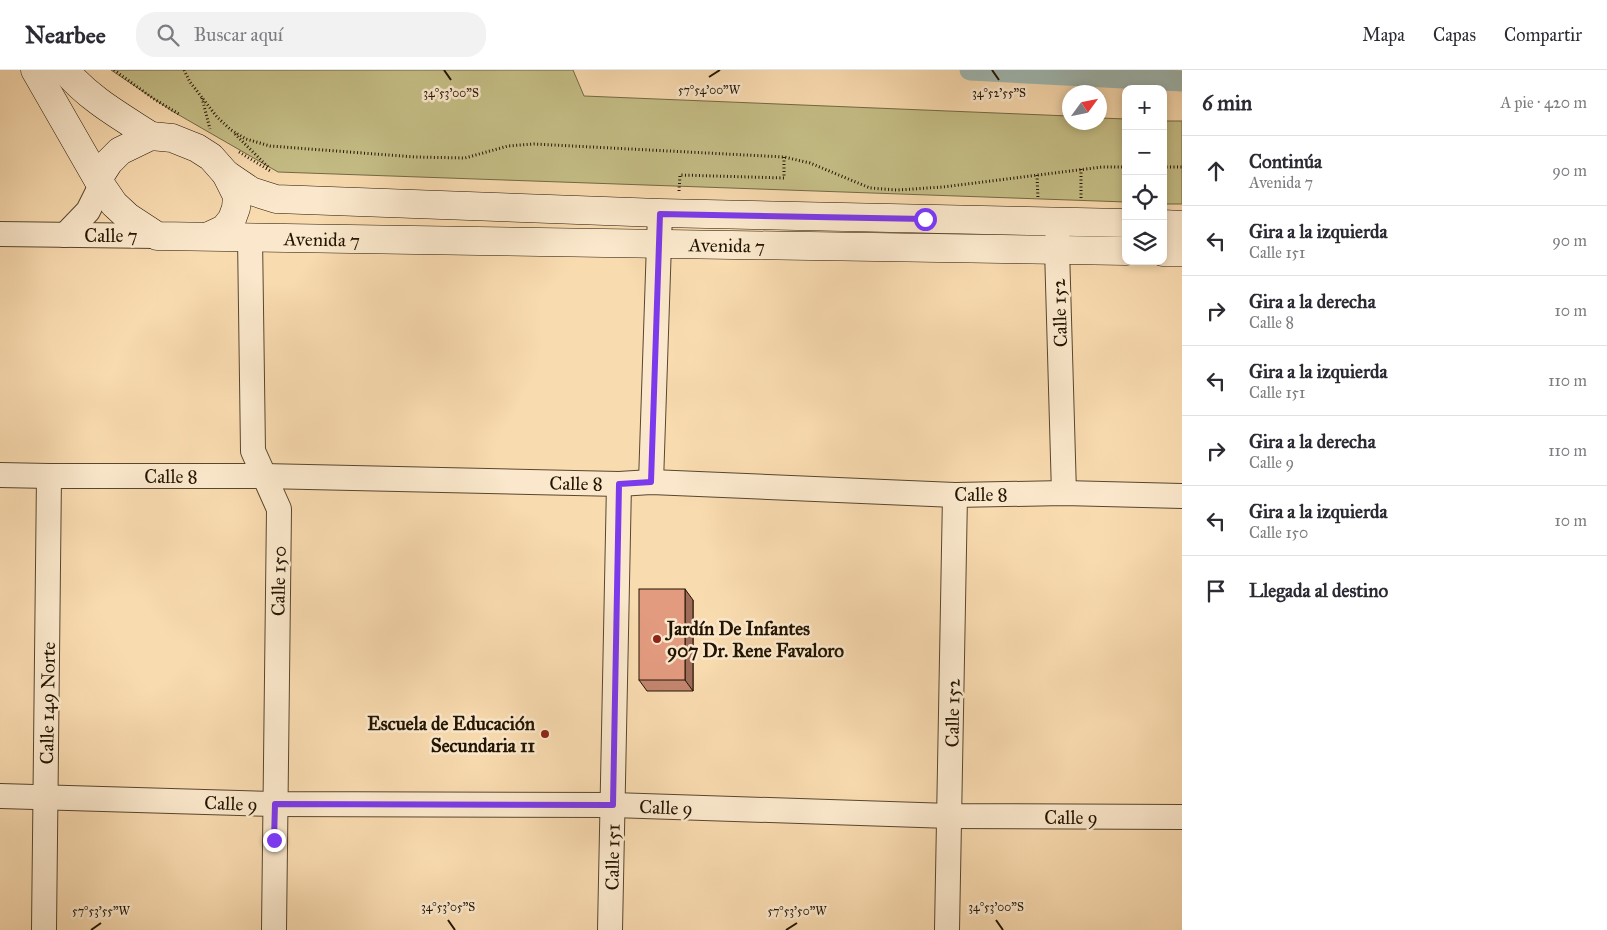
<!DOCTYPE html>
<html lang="es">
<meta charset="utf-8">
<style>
:root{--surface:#fff;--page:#f2f2f3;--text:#2b2b33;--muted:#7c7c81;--line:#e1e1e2}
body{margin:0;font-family:"IM FELL Great Primer",serif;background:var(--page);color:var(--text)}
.controls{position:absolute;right:15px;top:15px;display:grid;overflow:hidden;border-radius:10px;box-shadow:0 2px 8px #0003}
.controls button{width:45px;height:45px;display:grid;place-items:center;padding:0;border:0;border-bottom:1px solid var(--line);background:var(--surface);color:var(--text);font:25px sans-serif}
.compass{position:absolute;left:1062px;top:15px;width:45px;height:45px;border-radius:50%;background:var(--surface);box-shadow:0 2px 8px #0003;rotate:57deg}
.stop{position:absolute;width:15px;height:15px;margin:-11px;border:4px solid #7c3aed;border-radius:50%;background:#fff}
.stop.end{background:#7c3aed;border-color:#fff;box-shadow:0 1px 5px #0008}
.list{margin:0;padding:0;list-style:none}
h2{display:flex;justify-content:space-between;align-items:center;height:65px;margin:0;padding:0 20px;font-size:21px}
h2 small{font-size:16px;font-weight:400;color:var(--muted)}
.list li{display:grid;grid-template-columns:32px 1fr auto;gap:15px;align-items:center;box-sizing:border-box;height:70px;padding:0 20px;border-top:1px solid var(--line)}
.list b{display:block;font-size:19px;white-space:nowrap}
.list p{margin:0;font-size:16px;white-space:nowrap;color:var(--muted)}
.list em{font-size:16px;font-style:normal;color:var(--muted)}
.icon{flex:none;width:28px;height:28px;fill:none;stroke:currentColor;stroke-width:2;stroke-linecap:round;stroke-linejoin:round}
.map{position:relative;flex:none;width:1182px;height:860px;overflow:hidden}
header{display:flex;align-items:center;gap:30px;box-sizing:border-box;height:70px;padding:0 25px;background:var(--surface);border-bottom:1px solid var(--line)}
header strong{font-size:24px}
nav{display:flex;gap:28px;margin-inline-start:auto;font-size:18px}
.search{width:350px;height:45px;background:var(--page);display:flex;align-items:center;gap:12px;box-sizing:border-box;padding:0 18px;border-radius:20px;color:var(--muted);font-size:19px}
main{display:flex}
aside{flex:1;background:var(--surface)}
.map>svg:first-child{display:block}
</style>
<header>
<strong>Nearbee</strong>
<div class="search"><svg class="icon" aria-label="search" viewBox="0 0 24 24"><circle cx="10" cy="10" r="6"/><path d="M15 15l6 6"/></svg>Buscar aquí</div>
<nav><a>Mapa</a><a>Capas</a><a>Compartir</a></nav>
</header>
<main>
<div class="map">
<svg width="1182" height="860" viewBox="0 0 1182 860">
<rect width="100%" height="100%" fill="#f9dbb0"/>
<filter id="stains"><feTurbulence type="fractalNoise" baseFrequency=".004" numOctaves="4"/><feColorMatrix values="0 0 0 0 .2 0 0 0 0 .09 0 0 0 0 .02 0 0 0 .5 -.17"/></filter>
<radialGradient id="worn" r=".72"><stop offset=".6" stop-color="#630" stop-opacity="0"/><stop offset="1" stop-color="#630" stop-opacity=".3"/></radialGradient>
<g fill="#c5be86" stroke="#746944">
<polygon points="111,0 573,0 584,26 1069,46 1070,52 1100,52 1100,48 1126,49 1126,132 278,102 172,41"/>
<rect x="1163" y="51" width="19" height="83"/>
</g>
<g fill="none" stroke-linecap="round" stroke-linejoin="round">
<polyline stroke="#a0b9b3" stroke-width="21" points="970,0 1182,11"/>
<g stroke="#58462e" stroke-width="26">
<g id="street">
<polyline points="1058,152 1057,179 1064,423"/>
<polyline points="0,164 157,166"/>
<polyline points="65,165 88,141 101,115"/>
<polyline points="250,167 253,381 279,439 274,860"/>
<polyline points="0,405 49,406 263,406 619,414 651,412 955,425 1064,423 1182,426"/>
<polyline points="651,412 660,143"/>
<polyline points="0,726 275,734 613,735 950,746 1182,747"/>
<polyline points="44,860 49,406"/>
<polyline points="610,860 619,414"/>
<polyline points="947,860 955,425"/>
</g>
</g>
<g stroke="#221402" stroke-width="29">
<g id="secondary">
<polyline points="35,0 101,115 114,134 128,147 157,166 1126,181"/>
<path d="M 65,0 C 88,28 120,46 151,66"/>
<polyline points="226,104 251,121 276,129 660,143 1126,153"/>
<polyline points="98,109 109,92 120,81 151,66 172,68 197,78 211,87 226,104 237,126 236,138 232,149 224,159 209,166"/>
<polyline points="1163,154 1182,155"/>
<polyline points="1163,182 1182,182"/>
</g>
</g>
<g stroke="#221402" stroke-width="3" stroke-dasharray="1 2.5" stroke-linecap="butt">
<polyline points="114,0 154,29 179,44"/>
<polyline points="184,0 190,12 217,47 231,60 246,69 270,76 415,87 465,88 508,76 534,74 784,87 810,93 870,118 897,120 943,117 1102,97 1126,97"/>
<polyline points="202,28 210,59"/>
<polyline points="235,64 269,98"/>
<polyline points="239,82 272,102"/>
<polyline points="1163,97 1182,97"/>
<polyline points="1081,99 1081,129"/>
<polyline points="1037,105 1038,129"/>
<polyline points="679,121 680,105 784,108 784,87"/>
</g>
<use href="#street" stroke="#fbe8cc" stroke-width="24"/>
<use href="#secondary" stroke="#fbe8cc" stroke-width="28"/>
</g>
<polygon fill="#c3856e" stroke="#221402" points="693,530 693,621 647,621 639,610"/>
<polygon fill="#9f6c5a" stroke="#221402" points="685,519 693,530 693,621 685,610"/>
<rect fill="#e39b80" stroke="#221402" x="639" y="519" width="46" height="91"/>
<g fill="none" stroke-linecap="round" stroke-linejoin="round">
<polyline stroke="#7c3aed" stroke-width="6" points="274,770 275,734 613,735 619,414 651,412 660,144 925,149"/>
</g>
<path fill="none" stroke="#221402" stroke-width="2" d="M 444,0 L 451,10M 992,0 L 999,10M 709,7 L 720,0M 448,850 L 455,860M 996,850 L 1003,860M 91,860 L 101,853M 786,860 L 797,853"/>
<g fill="#8f2418" stroke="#fbe8cc" stroke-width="2">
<circle cx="657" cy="569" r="5"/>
<circle cx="545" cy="664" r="5"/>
</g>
<g text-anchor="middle" stroke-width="5" stroke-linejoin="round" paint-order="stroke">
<g font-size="19" fill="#221402" stroke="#fbe8cc">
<text x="111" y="172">Calle 7</text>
<text transform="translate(322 169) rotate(1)" y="7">Avenida 7</text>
<text transform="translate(727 175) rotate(1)" y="7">Avenida 7</text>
<text transform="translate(1059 243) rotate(-92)" y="7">Calle 152</text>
<text x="171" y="413">Calle 8</text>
<text transform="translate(576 413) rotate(1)" y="7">Calle 8</text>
<text x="981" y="431">Calle 8</text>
<text transform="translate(278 511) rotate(-89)" y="7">Calle 150</text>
<text transform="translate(47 633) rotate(-89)" y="7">Calle 149 Norte</text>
<text transform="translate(952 643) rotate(-89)" y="7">Calle 152</text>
<text transform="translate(231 733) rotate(2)" y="7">Calle 9</text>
<text transform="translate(666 737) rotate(2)" y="7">Calle 9</text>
<text x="1071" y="754">Calle 9</text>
<text transform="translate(612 787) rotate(-89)" y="7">Calle 151</text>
</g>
<g font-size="19" font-weight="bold" fill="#221402" stroke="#fbe8cc" text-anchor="start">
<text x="667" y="565">Jardín De Infantes<tspan x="667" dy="22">907 Dr. Rene Favaloro</tspan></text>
<text x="535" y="660" text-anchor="end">Escuela de Educación<tspan x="535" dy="22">Secundaria 11</tspan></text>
</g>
</g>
<g font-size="12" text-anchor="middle" fill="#221402" stroke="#fbe8cc" stroke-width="5" stroke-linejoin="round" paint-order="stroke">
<text x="709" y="24">57°54'00"W</text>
<text x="451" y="27">34°53'00"S</text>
<text x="999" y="27">34°52'55"S</text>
<text x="448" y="841">34°53'05"S</text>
<text x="996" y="841">34°53'00"S</text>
<text x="101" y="845">57°53'55"W</text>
<text x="797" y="845">57°53'50"W</text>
</g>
<rect width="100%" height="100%" filter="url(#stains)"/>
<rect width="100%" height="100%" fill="url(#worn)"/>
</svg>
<div class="controls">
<button>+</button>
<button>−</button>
<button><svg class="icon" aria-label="locate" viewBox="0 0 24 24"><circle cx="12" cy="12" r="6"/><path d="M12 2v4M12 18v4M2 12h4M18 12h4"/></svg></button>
<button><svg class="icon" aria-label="layers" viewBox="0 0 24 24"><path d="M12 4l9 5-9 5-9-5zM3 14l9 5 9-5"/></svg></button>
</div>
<svg class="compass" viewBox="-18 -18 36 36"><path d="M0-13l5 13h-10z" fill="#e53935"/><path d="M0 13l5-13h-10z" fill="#7c7c81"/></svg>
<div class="stop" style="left:925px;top:149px"></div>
<div class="stop end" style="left:274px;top:770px"></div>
</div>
<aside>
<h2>6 min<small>A pie · 420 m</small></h2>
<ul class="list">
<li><svg class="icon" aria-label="ahead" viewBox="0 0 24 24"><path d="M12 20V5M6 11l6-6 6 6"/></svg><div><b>Continúa</b><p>Avenida 7</p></div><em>90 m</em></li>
<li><svg class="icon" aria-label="left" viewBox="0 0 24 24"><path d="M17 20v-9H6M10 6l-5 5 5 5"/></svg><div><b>Gira a la izquierda</b><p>Calle 151</p></div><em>90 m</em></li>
<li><svg class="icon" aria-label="right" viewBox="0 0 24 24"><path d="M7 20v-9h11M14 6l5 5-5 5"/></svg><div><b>Gira a la derecha</b><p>Calle 8</p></div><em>10 m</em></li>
<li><svg class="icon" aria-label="left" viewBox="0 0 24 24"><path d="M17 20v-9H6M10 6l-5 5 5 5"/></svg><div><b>Gira a la izquierda</b><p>Calle 151</p></div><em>110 m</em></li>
<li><svg class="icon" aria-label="right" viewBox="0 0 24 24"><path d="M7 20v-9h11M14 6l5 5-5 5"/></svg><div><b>Gira a la derecha</b><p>Calle 9</p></div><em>110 m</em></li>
<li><svg class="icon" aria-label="left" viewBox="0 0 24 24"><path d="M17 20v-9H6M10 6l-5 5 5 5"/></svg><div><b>Gira a la izquierda</b><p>Calle 150</p></div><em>10 m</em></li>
<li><svg class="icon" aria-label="arrive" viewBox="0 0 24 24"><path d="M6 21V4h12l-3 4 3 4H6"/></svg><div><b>Llegada al destino</b></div></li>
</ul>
</aside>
</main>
